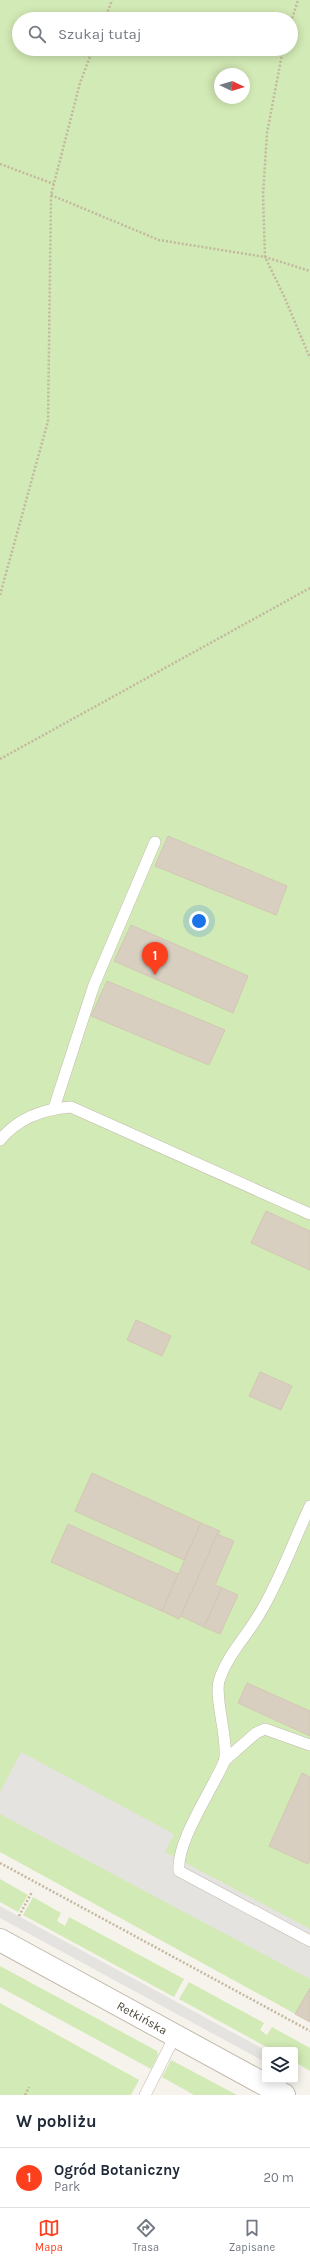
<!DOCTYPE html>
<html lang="pl">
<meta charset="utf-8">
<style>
:root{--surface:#fff;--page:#f2f2f3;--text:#1f2937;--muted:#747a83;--line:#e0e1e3;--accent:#fc3f1d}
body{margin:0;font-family:Karla,sans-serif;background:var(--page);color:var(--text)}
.controls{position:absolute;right:12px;bottom:12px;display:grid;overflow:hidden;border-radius:4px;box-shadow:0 2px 10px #0003}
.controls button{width:36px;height:36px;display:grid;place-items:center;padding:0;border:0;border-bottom:1px solid var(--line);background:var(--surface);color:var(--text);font:20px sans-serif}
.compass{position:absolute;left:214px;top:68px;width:36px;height:36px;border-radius:50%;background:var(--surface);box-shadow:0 2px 10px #0003;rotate:94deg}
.you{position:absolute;left:199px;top:921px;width:14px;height:14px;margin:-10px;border:3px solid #fff;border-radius:50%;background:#1a73e8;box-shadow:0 0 0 6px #1a73e833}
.badge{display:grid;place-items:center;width:26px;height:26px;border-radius:50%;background:var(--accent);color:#fff;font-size:13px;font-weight:700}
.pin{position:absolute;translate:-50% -33px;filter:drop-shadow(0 1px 2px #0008)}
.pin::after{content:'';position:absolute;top:21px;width:14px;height:12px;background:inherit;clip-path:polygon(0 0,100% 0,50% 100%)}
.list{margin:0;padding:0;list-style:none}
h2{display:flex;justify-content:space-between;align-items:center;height:52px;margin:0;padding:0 16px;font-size:17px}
h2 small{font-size:13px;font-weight:400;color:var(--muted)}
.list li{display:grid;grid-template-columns:26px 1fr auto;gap:12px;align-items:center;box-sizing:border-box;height:60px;padding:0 16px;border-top:1px solid var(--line)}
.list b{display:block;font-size:15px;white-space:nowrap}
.list p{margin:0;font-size:13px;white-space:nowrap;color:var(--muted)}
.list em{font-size:13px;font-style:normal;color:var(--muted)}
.icon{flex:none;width:22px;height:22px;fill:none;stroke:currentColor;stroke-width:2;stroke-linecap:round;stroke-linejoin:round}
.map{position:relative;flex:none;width:310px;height:2095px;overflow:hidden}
.search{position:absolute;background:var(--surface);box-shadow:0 2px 10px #0003;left:12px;right:12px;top:12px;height:44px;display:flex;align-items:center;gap:10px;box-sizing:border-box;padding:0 14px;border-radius:22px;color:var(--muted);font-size:15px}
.sheet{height:112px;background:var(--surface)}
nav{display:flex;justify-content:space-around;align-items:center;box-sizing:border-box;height:56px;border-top:1px solid var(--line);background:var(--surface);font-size:11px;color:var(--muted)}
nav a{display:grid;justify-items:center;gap:2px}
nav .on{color:var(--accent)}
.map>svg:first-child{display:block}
</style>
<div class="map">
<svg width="310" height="2095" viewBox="0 0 310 2095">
<rect width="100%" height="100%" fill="#f6f3ec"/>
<g fill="#d2eab5" fill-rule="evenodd">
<path d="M 0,0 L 310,0 L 310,2022 L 0,1852 ZM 19,19 L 291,19 L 291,49 L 19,49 ZM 220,74 L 244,74 L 244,98 L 220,98 Z"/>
<polygon points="0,1879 28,1895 18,1912 0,1902"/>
<polygon points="33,1897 61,1913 57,1921 65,1926 69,1917 184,1979 174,1997 23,1915"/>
<polygon points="0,1966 157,2051 158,2055 151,2069 0,1987"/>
<polygon points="189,1982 264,2023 260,2030 267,2035 272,2027 310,2048 310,2071 295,2062 295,2050 272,2050 179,1999"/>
<polygon points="0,2003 139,2080 131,2095 0,2095"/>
<polygon points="171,2060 237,2095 194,2095 162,2077"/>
</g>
<g fill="#e5e3e0">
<polygon points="21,1752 174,1834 165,1852 310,1929 310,1979 0,1814 0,1792"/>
<polygon points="0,1906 265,2050 265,2062 0,1918"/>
</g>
<g fill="#d8cfc1" stroke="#d3c7b4">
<polygon points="168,836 287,886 276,915 155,866"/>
<polygon points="131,925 248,976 233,1013 114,961"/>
<polygon points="107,981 225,1030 209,1065 91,1016"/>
<polygon points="266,1211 310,1231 310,1270 251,1243"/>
<polygon points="136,1320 171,1336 162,1356 127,1340"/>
<polygon points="260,1372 292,1386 281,1410 249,1396"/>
<polygon points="92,1473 201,1523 184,1560 75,1511"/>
<polygon points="201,1523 220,1531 179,1619 162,1611"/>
<polygon points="68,1524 178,1574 162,1611 51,1562"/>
<polygon points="217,1534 234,1541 215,1585 222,1588 204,1627 181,1616"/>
<polygon points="222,1588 238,1595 220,1634 204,1627"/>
<polygon points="247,1683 310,1711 310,1736 238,1703"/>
<polygon points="302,1773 310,1777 310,1860 308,1864 269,1846"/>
<polygon points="310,1988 310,2022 295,2014"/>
</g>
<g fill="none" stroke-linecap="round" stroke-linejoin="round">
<g stroke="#c2bbae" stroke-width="12">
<g id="service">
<polyline points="54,1108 94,985 155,842"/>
<path d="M 0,1140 C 18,1118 43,1109 71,1107 L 310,1214"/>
<path d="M 310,1506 C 294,1540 279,1582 260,1613 C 247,1636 227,1655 219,1681 C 214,1698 230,1747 224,1762 C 212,1790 176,1842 179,1871 L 310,1941"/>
<polyline points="224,1761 256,1733 265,1729 310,1745"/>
<polyline points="145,2095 175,2036"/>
</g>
</g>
<g stroke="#c2bbae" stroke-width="24">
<polyline id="tertiary" points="0,1940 284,2095"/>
</g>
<g stroke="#c4b79f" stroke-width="2.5" stroke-dasharray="2 2" stroke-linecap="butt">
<polyline points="105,19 112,0"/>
<polyline points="291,22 298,0"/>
<polyline points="283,49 267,133 263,195 265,257 284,296 310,358"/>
<polyline points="0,164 54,184"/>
<polyline points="51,195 159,240 265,257 310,271"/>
<polyline points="0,595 48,421 51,195 80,83 93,49"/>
<polyline points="0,759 310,588"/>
<polyline points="0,1863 310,2031"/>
<polyline points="19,1916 32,1892"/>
<polyline points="25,2095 29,2087"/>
</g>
<use href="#service" stroke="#fff" stroke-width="11"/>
<use href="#tertiary" stroke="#fff" stroke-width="22"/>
</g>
<g text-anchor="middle" stroke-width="3" stroke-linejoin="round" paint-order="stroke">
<g font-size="12" fill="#4b4439" stroke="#fff">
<text transform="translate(142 2018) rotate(29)" y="4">Retkińska</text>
</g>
</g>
</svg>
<div class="controls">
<button><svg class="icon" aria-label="layers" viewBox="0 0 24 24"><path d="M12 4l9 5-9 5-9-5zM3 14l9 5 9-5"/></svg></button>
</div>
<svg class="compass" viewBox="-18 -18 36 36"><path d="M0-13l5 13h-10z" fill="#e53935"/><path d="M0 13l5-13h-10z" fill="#747a83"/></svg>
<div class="you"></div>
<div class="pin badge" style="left:155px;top:975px">1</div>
<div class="search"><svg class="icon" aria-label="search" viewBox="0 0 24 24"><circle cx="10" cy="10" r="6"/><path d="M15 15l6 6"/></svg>Szukaj tutaj</div>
</div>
<section class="sheet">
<h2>W pobliżu<small></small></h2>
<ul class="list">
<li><span class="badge">1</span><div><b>Ogród Botaniczny</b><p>Park</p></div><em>20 m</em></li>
</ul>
</section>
<nav>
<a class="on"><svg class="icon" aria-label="map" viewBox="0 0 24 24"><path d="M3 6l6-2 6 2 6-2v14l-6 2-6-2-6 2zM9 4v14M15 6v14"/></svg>Mapa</a>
<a><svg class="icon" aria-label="directions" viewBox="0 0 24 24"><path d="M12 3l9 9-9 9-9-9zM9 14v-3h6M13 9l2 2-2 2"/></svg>Trasa</a>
<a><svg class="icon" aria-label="saved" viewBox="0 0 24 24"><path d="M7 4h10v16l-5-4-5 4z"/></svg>Zapisane</a>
</nav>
